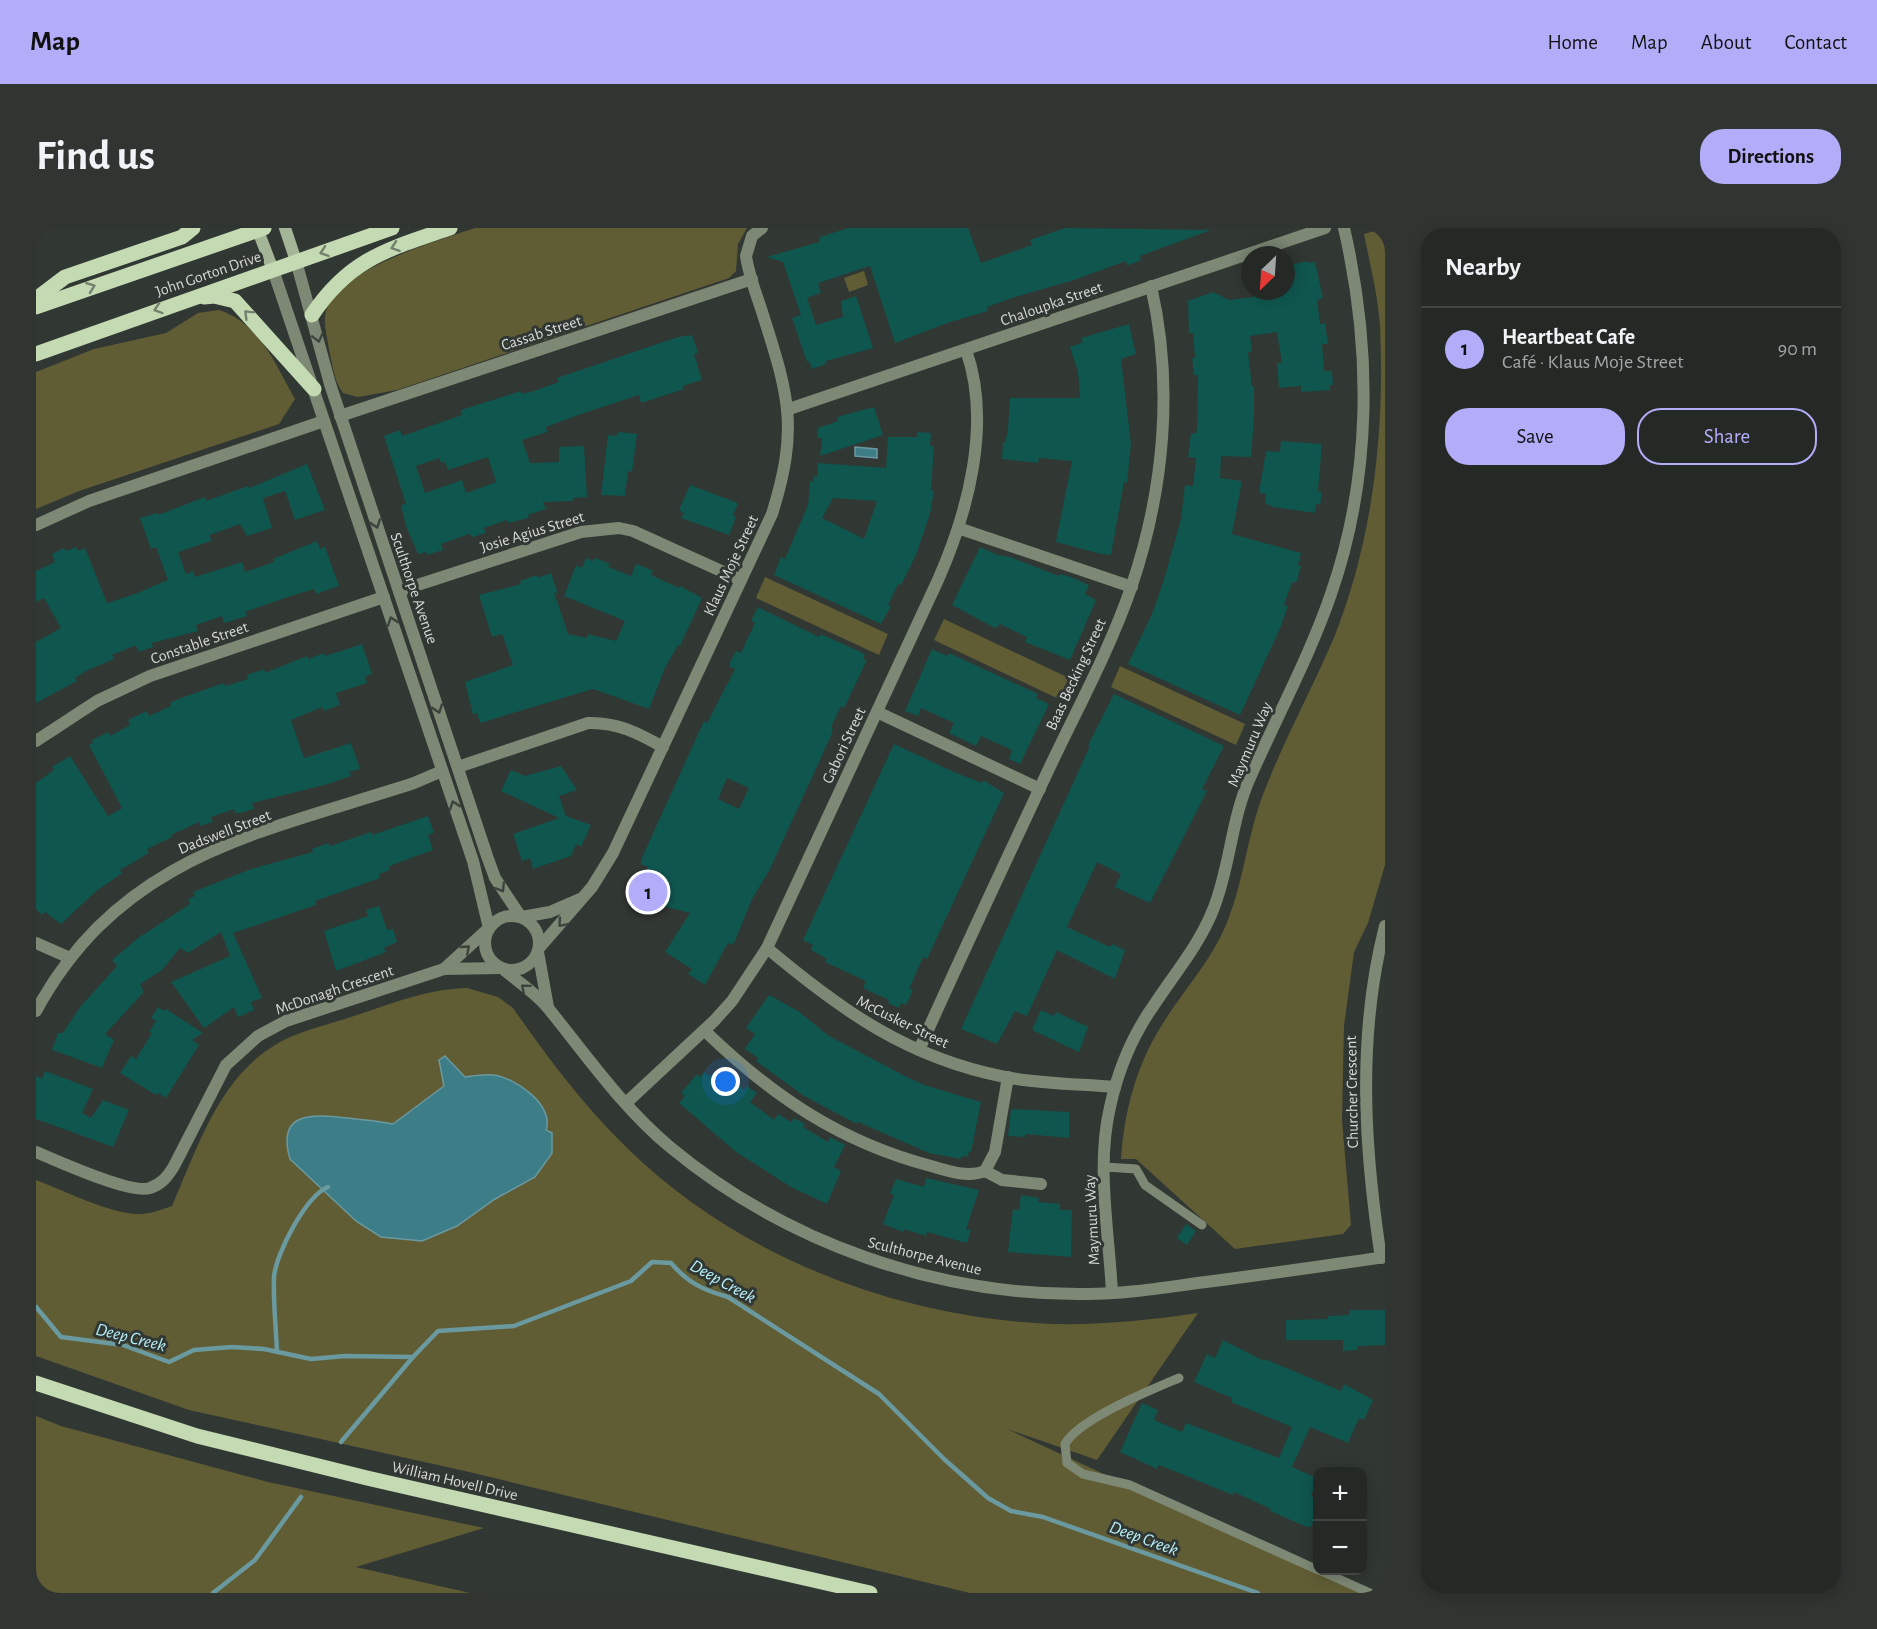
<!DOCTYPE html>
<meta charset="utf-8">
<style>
:root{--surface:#252926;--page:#313532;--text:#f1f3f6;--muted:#a3a6a7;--line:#424543;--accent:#b3adf9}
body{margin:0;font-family:"Alegreya Sans",sans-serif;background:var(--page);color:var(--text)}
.controls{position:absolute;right:18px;bottom:18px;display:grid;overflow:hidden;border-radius:12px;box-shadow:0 3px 15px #0003}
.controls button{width:54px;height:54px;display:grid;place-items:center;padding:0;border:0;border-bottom:2px solid var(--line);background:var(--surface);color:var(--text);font:30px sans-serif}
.compass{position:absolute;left:1205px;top:18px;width:54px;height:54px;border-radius:50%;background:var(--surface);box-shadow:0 3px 15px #0003;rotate:205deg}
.you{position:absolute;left:690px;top:854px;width:21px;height:21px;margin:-15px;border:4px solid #fff;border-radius:50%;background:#1a73e8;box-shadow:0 0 0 9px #1a73e833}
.badge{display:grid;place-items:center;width:39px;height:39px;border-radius:50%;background:var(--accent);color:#111;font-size:20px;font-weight:700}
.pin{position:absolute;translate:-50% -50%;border:3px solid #fff;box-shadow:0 2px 6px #0006}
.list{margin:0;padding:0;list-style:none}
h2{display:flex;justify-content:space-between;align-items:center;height:78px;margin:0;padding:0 24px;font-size:26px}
h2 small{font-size:20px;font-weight:400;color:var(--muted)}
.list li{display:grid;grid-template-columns:39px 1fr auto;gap:18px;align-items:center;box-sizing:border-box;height:84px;padding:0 24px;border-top:2px solid var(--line)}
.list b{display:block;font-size:22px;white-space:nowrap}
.list p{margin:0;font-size:20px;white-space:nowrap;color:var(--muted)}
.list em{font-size:20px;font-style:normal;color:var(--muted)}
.actions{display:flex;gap:12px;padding:18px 24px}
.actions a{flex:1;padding:14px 0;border:2px solid var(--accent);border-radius:24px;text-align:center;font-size:21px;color:var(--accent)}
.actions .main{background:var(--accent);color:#111}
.map{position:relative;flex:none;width:1349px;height:1365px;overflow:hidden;border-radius:24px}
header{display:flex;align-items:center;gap:36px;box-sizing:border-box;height:84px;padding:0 30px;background:var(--accent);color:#111}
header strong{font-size:28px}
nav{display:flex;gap:33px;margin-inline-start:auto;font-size:21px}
.intro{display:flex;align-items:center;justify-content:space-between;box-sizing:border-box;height:144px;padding:0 36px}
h1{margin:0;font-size:42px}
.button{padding:15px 27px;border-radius:24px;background:var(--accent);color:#111;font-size:21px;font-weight:700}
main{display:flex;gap:36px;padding:0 36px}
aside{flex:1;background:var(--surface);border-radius:24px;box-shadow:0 3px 15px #0003}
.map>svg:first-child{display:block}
</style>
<header>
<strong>Map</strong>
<nav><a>Home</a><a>Map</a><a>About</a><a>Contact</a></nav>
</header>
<div class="intro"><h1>Find us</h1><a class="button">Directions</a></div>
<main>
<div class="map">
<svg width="1349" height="1365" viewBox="0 0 1349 1365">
<rect width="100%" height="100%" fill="#313733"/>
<g fill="#605d35">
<path d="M 439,0 L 711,0 L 702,16 L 700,43 L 693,50 L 361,162 L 322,169 L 307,165 C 298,154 296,135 293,121 C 291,108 286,93 291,80 C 306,40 401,13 439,0 Z"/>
<path d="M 1349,0 L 1349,637 L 1332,695 L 1318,724 L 1308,798 L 1306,892 L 1315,997 L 1307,1006 L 1199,1021 L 1100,931 L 1085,931 C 1088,885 1100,839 1124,800 C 1145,765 1174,735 1190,697 C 1208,654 1211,607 1228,564 C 1248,512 1275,463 1297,412 C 1337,313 1349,204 1344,98 C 1342,67 1334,37 1328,6 Z"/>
<polygon points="828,43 832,57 813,64 808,50"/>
<path d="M 183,82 C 224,95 239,136 259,171 L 243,196 L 43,263 L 0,281 L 0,144 L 58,121 L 130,105 L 162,85 Z"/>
<polygon points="729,349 852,406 843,427 720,370"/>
<polygon points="908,391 1033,450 1023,471 898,412"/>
<polygon points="1084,438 1209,496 1200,517 1075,459"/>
<path d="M 431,760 L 462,769 L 477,780 C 512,830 547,877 591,920 C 704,1030 862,1090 1018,1096 C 1066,1097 1115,1092 1162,1085 L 1061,1232 L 971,1201 L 1324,1365 L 934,1365 L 429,1243 L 153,1182 L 0,1128 L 0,952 C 29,963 68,983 99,986 C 112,987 124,982 136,978 C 164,914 186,840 254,809 C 276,800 301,794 324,786 C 360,774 393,761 431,760 Z"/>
<polygon points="0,1188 25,1198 232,1254 448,1300 320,1339 434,1365 0,1365"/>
</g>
<g fill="#3c7d87" stroke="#6a99a0" stroke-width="1.5">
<polygon points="819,219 841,221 841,230 819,228"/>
<path d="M 409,828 L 429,849 C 437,848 447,846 457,847 C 478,849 519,877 510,902 L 516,905 L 516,925 L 499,949 L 459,971 L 421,998 L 386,1013 L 345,1009 L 320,993 L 254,931 C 240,883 277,886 311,890 C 326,892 343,893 357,896 L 408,858 L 403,832 Z"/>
</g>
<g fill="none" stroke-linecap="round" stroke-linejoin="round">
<g stroke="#6a99a0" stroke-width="4.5">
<path d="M 0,1079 L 25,1109 L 87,1117 L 133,1134 L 158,1122 L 196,1119 L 228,1121 L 275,1131 L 309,1128 L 377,1129 L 402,1103 L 478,1098 L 595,1053 L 616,1034 L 635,1035 C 652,1055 667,1062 692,1069 L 843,1166 L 908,1231 L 952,1270 L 975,1283 L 1007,1289 L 1222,1365"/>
<path d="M 241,1124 C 240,1099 237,1073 238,1049 C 240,1025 270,968 292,959"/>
<polyline points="305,1214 377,1129"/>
<polyline points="177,1365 219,1332 265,1269"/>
</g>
</g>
<g fill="#0f564e" fill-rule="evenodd">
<polygon points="812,0 932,0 945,35 996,17 994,12 1029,0 1175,2 1104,28 1105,32 1091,38 1090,33 1038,52 976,70 951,79 952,83 914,94 859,115 834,38 782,55 785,65 771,70 780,97 807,89 805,73 820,68 837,120 790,133 790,136 776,141 773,133 771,134 756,90 765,87 747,34 731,29 783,14 784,9"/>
<polygon points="1272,33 1273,35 1279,34 1287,70 1281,72 1284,96 1289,95 1292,116 1286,116 1288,143 1296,143 1297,157 1294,157 1294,162 1265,164 1265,158 1243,160 1241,135 1246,135 1241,104 1214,108 1216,124 1212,124 1216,158 1218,158 1218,190 1215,229 1185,228 1184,250 1206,253 1196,306 1265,325 1262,337 1265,338 1260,355 1256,354 1248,377 1252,378 1243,403 1204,487 1092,436 1116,386 1127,355 1145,291 1149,257 1157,258 1160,230 1152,229 1155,205 1160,206 1161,199 1162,147 1158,147 1156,130 1159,130 1157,105 1153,105 1152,73 1177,64 1193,72 1218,69 1217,63 1250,63 1250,45 1258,43 1257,36"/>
<polygon points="1093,96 1100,126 1085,131 1095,216 1091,255 1088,254 1075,327 1065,326 1020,314 1036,233 1003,230 1002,235 966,231 967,214 969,215 972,202 974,170 1044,170 1042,144 1034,119 1047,114 1045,110"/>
<path d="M 656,107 L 662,125 L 658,126 L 666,152 L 647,158 L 648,161 L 605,175 L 603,167 L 545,186 L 510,199 L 511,204 L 486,212 L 494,235 L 523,234 L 523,219 L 548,218 L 551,269 L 537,270 L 537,273 L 507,274 L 510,281 L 492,287 L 493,290 L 472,295 L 471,292 L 448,300 L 450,305 L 437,309 L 433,306 L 405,316 L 407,322 L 391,327 L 390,324 L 382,326 L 370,298 L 365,277 L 370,276 L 348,208 L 364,202 L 366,208 L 426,187 L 425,182 L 485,163 L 485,166 L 495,164 L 523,154 L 521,150 L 642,109 ZM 452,229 L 460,254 L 430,265 L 426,252 L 389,265 L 380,238 L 403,230 L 405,235 L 409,234 L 412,242 Z"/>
<polygon points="838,179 847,207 784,228 786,210 781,210 782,200 802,193 801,189"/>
<polygon points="582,204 601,206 596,244 592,243 589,268 565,267 572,207 581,208"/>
<path d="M 881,204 L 895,205 L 894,218 L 898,218 L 895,262 L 898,263 L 894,286 L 880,327 L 865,357 L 862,356 L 852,377 L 855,378 L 845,396 L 738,347 L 745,329 L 749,331 L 772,277 L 774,253 L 777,254 L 778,248 L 781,249 L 782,235 L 850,240 L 852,209 L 881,209 ZM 797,270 L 841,273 L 828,311 L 786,290 Z"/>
<polygon points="1245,213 1286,216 1282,263 1286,264 1284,277 1280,276 1279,285 1237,279 1229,275 1230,266 1223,265 1230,223 1244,224"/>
<polygon points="271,236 289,282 259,292 249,263 227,270 236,300 211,308 204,296 174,307 175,313 142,324 150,346 157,343 159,349 206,334 209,344 238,334 237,331 281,313 284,321 289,319 303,358 280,366 278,361 252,369 209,384 211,388 188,395 186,388 160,397 162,403 116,415 117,419 102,424 100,417 76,427 78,431 50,443 39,450 41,453 0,475 0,414 25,400 8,370 0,374 0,343 19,334 16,326 28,320 30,323 40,319 42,323 49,320 71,375 99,366 132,352 120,319 115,321 104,290 121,285 122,287 169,269 170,273 212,258 213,260"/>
<polygon points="654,257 702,275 697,288 700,289 693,307 645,290 648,285 643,282"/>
<polygon points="944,319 962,327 974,329 1023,348 1024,346 1035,349 1053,357 1049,366 1060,372 1034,432 989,414 991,409 964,396 961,400 957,399 916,377"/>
<polygon points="550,330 557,333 559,330 574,336 572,339 595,348 600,336 606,338 617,343 615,347 643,360 644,358 666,370 644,418 642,417 629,440 613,481 557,461 444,495 441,485 437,487 429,454 477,437 466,406 456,409 443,367 485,356 484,353 501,347 501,350 515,345 522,366 518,364 532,406 551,410 551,406 580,413 589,393 528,368 540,337 546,340"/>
<path d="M 722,379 L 783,409 L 785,406 L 829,426 L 827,431 L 831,432 L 808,480 L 805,478 L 795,499 L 797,500 L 795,508 L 733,643 L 716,671 L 699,713 L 696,717 L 692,715 L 669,757 L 652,746 L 656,741 L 629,724 L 654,685 L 623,677 L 601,666 L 612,639 L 605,636 L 605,632 L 668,493 L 671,495 L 699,441 L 694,439 L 694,434 L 700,423 L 705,425 L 719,395 L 715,393 ZM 691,550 L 713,560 L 703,581 L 682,571 Z"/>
<polygon points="326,416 336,446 329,448 331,455 300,465 304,477 288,483 286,479 255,492 268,530 315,515 324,541 313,544 315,548 292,556 216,575 218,581 204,585 199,585 198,581 175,589 177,594 164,598 163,594 135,607 136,609 111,621 113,625 84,642 86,645 59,664 25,696 9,684 6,687 0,681 0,555 18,542 16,539 34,528 72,588 86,580 53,517 57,515 56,512 72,504 74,508 94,497 92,492 111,483 113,488 135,478 134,475 142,471 188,455 189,458 212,451 211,447 228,441 229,445 271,428 272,431 288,425 289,428"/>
<polygon points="896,421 911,428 913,425 1002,466 1000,470 1013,476 984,536 973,531 976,522 945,508 940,518 913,505 918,495 885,480 882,488 869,483"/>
<polygon points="1078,466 1188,518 1166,561 1171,563 1114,675 1079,659 1085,646 1061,634 1031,699 1074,719 1076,716 1089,722 1079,751 1021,722 991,788 979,783 961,816 925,801 1054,518 1052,517"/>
<polygon points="858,516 918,544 946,555 947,552 968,565 891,731 887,729 875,757 873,760 877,762 870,777 865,775 863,780 852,775 853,772 827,760 830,753 789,734 791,731 775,722 777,717 767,712"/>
<polygon points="525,538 541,562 523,568 530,588 555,597 545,619 540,616 535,628 497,641 494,630 486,633 477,606 523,590 465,563 475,542 489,548"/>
<polygon points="392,588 398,605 392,607 397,622 353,638 354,642 343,646 344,650 279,673 280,677 197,705 226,770 215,774 218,782 202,789 198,779 168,800 135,754 194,728 185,704 152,725 144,720 126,742 104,756 108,764 69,806 78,812 66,840 16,822 22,805 27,805 44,779 81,738 76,732 102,710 154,676 152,671 159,668 157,664 215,641 277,624 276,621 292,615 294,618 335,604 336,607"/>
<polygon points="343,678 351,702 357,701 361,714 348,720 350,724 300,743 288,703 332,688 330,682"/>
<polygon points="733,767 762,783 793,808 869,848 888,857 945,874 935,924 933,923 932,929 926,928 925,931 893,925 822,894 821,896 768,868 720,833 722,830 709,821 719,806 710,800"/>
<polygon points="122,779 128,783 130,781 167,805 156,812 163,817 130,870 122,865 120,867 84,845 95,828 100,831 116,805 113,804 120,793 115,790"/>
<polygon points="1005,782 1018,788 1020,784 1052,799 1043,824 996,802"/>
<polygon points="9,843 57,861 46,885 55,890 67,872 93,882 77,919 0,891 0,848 6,851"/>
<polygon points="668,844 674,848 679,844 693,856 696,852 708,862 711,858 721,865 714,874 738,892 742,886 755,894 758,890 769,896 767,899 792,914 794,909 809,917 798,939 805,943 791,976 755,959 700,924 643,875 649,868 645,865 661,846 664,849"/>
<polygon points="975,881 1033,884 1033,910 989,906 989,909 972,908"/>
<polygon points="890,950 943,962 930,1001 935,1002 931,1015 891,1004 890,1008 868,1001 867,1004 847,996 858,967 854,965 860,951 888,959"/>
<polygon points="985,967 1003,970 1002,974 1024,976 1024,982 1036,982 1035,1029 972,1024 977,981 983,982"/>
<polygon points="1150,996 1160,1003 1151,1017 1141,1010"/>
<polygon points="1313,1082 1349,1082 1349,1117 1321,1118 1322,1122 1307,1123 1307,1112 1250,1112 1250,1092 1292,1091 1292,1088 1313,1087"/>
<polygon points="1187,1112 1228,1133 1229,1131 1305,1163 1308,1156 1337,1172 1328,1192 1323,1190 1312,1215 1274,1199 1256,1239 1281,1250 1275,1268 1281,1271 1281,1284 1275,1299 1271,1299 1234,1283 1235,1281 1198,1264 1197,1267 1123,1237 1121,1241 1084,1224 1106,1175 1122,1182 1118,1192 1146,1204 1150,1195 1243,1230 1256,1199 1195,1174 1196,1170 1158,1154 1171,1126 1179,1130"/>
</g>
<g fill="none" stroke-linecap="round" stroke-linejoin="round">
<g stroke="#7d8875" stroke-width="9">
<polyline points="1069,939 1100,941 1109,957 1166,997"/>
<path d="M 1143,1150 C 1115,1162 1043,1191 1029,1216 L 1031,1235 L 1047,1246 L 1094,1257 L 1282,1342"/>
<polyline points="1283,1342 1334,1365"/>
</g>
<g stroke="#7d8875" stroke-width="12">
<polyline points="753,181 1289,0"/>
<polyline points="304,188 716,51"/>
<polyline points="0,297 53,273 288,193"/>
<polyline points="922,300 1096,359"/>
<polyline points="363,363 545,304 583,300 597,303 705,352"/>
<polyline points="841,484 1004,561"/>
<polyline points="0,513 61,473 114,448 348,369"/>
<path d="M 422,539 L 552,495 C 581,494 602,505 627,519"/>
<polyline points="486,689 514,684 544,671"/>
<polyline points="0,715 34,730"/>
<path d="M 503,720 L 556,659 L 577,625 L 736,286 C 762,203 754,171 728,90 C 722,70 713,49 710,28 L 716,8 L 726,0"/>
<path d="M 731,720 C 806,783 872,830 969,849 C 1005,856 1042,856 1079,859"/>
<polyline points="408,741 452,701"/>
<path d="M 0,783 C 86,626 222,606 378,555 L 406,543"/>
<path d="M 669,803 C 736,868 804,914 895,938 C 913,943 931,950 949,943 L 959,924 L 972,849"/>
<path d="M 883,822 C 924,730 967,639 1010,547 C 1039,485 1074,422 1096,357 C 1128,262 1138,157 1115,58"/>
<path d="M 590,875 L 678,793 L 696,773 L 731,720 L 902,352 C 932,284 956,195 930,122"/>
<path d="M 0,924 C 21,933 96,967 114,960 C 126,956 132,948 138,938 L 190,837 L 222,808 L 250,793 L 408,741 L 464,740"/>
<polyline points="949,943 966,952 1005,956"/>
<path d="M 1345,1030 C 1328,919 1321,808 1349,698"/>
</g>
<g stroke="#7d8875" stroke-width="12">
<polyline points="260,33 294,156 451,628 459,650 485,689"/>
<polyline points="237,42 437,633 453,700"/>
<circle cx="476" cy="715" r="27"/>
<polyline points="502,724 512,779"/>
<path d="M 467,741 C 481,753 500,765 512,780 C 551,828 586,879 634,919 C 750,1015 900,1068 1051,1066 C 1091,1066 1131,1059 1170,1054 C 1230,1046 1289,1038 1349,1029"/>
<path d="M 1076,1065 C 1073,1004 1060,939 1074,879 C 1082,842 1096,808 1118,777 C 1139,745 1163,717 1177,682 C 1194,640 1195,593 1213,552 C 1240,490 1273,430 1295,366 C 1336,248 1336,121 1308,0"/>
</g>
<g stroke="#a5b698" stroke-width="12">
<polyline points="221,0 237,42"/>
<polyline points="249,0 260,33"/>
</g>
<g stroke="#c4dab3" stroke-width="15">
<polyline points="168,69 178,68 199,73 278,161"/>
<polyline points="0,71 29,49 146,9 157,0"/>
<polyline points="0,79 228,0"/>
<path d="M 276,87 C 314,30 353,21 414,0"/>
<polyline points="0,126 356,0"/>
<polyline points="0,1155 161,1208 331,1250 834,1365"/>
</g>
</g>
<defs><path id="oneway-chevron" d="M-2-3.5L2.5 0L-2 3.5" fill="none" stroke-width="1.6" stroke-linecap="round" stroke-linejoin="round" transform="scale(1.5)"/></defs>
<g stroke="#73806d">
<use href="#oneway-chevron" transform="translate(359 19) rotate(161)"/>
<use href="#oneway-chevron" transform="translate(288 24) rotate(161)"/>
<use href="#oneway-chevron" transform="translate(55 59) rotate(-20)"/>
<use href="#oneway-chevron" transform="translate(122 81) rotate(162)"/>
<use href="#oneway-chevron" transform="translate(212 86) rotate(-135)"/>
</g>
<g stroke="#3c433d">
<use href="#oneway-chevron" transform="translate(282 110) rotate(76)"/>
<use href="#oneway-chevron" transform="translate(340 296) rotate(71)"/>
<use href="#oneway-chevron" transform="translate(356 393) rotate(-109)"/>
<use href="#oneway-chevron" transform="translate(402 481) rotate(71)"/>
<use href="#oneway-chevron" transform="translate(418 577) rotate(-109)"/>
<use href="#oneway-chevron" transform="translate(465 660) rotate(58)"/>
<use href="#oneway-chevron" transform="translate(526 695) rotate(130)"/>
<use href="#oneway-chevron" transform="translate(430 721) rotate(-41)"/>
<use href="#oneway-chevron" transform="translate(489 760) rotate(-140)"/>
</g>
<g text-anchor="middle" stroke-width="6" stroke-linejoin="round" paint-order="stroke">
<g font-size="16" fill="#d7dbd9" stroke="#313733">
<text transform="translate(172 45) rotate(-19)" y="6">John Gorton Drive</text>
<text transform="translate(1015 75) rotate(-19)" y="6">Chaloupka Street</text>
<text transform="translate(505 104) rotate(-18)" y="6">Cassab Street</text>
<text transform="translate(496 303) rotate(-17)" y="6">Josie Agius Street</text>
<text transform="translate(694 337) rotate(-65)" y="6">Klaus Moje Street</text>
<text transform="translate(379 360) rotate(71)" y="6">Sculthorpe Avenue</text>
<text transform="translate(163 414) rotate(-19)" y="6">Constable Street</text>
<text transform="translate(1039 446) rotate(-65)" y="6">Baas Becking Street</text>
<text transform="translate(1213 516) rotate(-67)" y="6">Maymuru Way</text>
<text transform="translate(807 517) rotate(-65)" y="6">Gabori Street</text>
<text transform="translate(188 603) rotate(-21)" y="6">Dadswell Street</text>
<text transform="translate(298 761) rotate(-19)" y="6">McDonagh Crescent</text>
<text transform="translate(867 793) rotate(26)" y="6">McCusker Street</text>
<text transform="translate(1315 864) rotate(-91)" y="6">Churcher Crescent</text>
<text transform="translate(1055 992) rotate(-93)" y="6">Maymuru Way</text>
<text transform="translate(889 1027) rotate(14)" y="6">Sculthorpe Avenue</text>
<text transform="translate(419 1252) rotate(13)" y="6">William Hovell Drive</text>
</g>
<g font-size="18" font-style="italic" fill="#b7eff9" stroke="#313733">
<text transform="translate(687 1053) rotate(29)" y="6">Deep Creek</text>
<text transform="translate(95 1109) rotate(14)" y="6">Deep Creek</text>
<text transform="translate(1108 1310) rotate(20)" y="6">Deep Creek</text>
</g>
</g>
</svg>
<div class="controls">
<button>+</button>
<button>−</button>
</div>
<svg class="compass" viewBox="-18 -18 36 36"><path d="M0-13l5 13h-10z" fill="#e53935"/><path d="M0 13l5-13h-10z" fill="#a3a6a7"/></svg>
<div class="you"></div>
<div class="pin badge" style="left:612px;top:664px">1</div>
</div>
<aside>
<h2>Nearby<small></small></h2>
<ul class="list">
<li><span class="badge">1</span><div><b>Heartbeat Cafe</b><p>Café · Klaus Moje Street</p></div><em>90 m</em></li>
</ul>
<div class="actions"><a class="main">Save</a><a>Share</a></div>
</aside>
</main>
